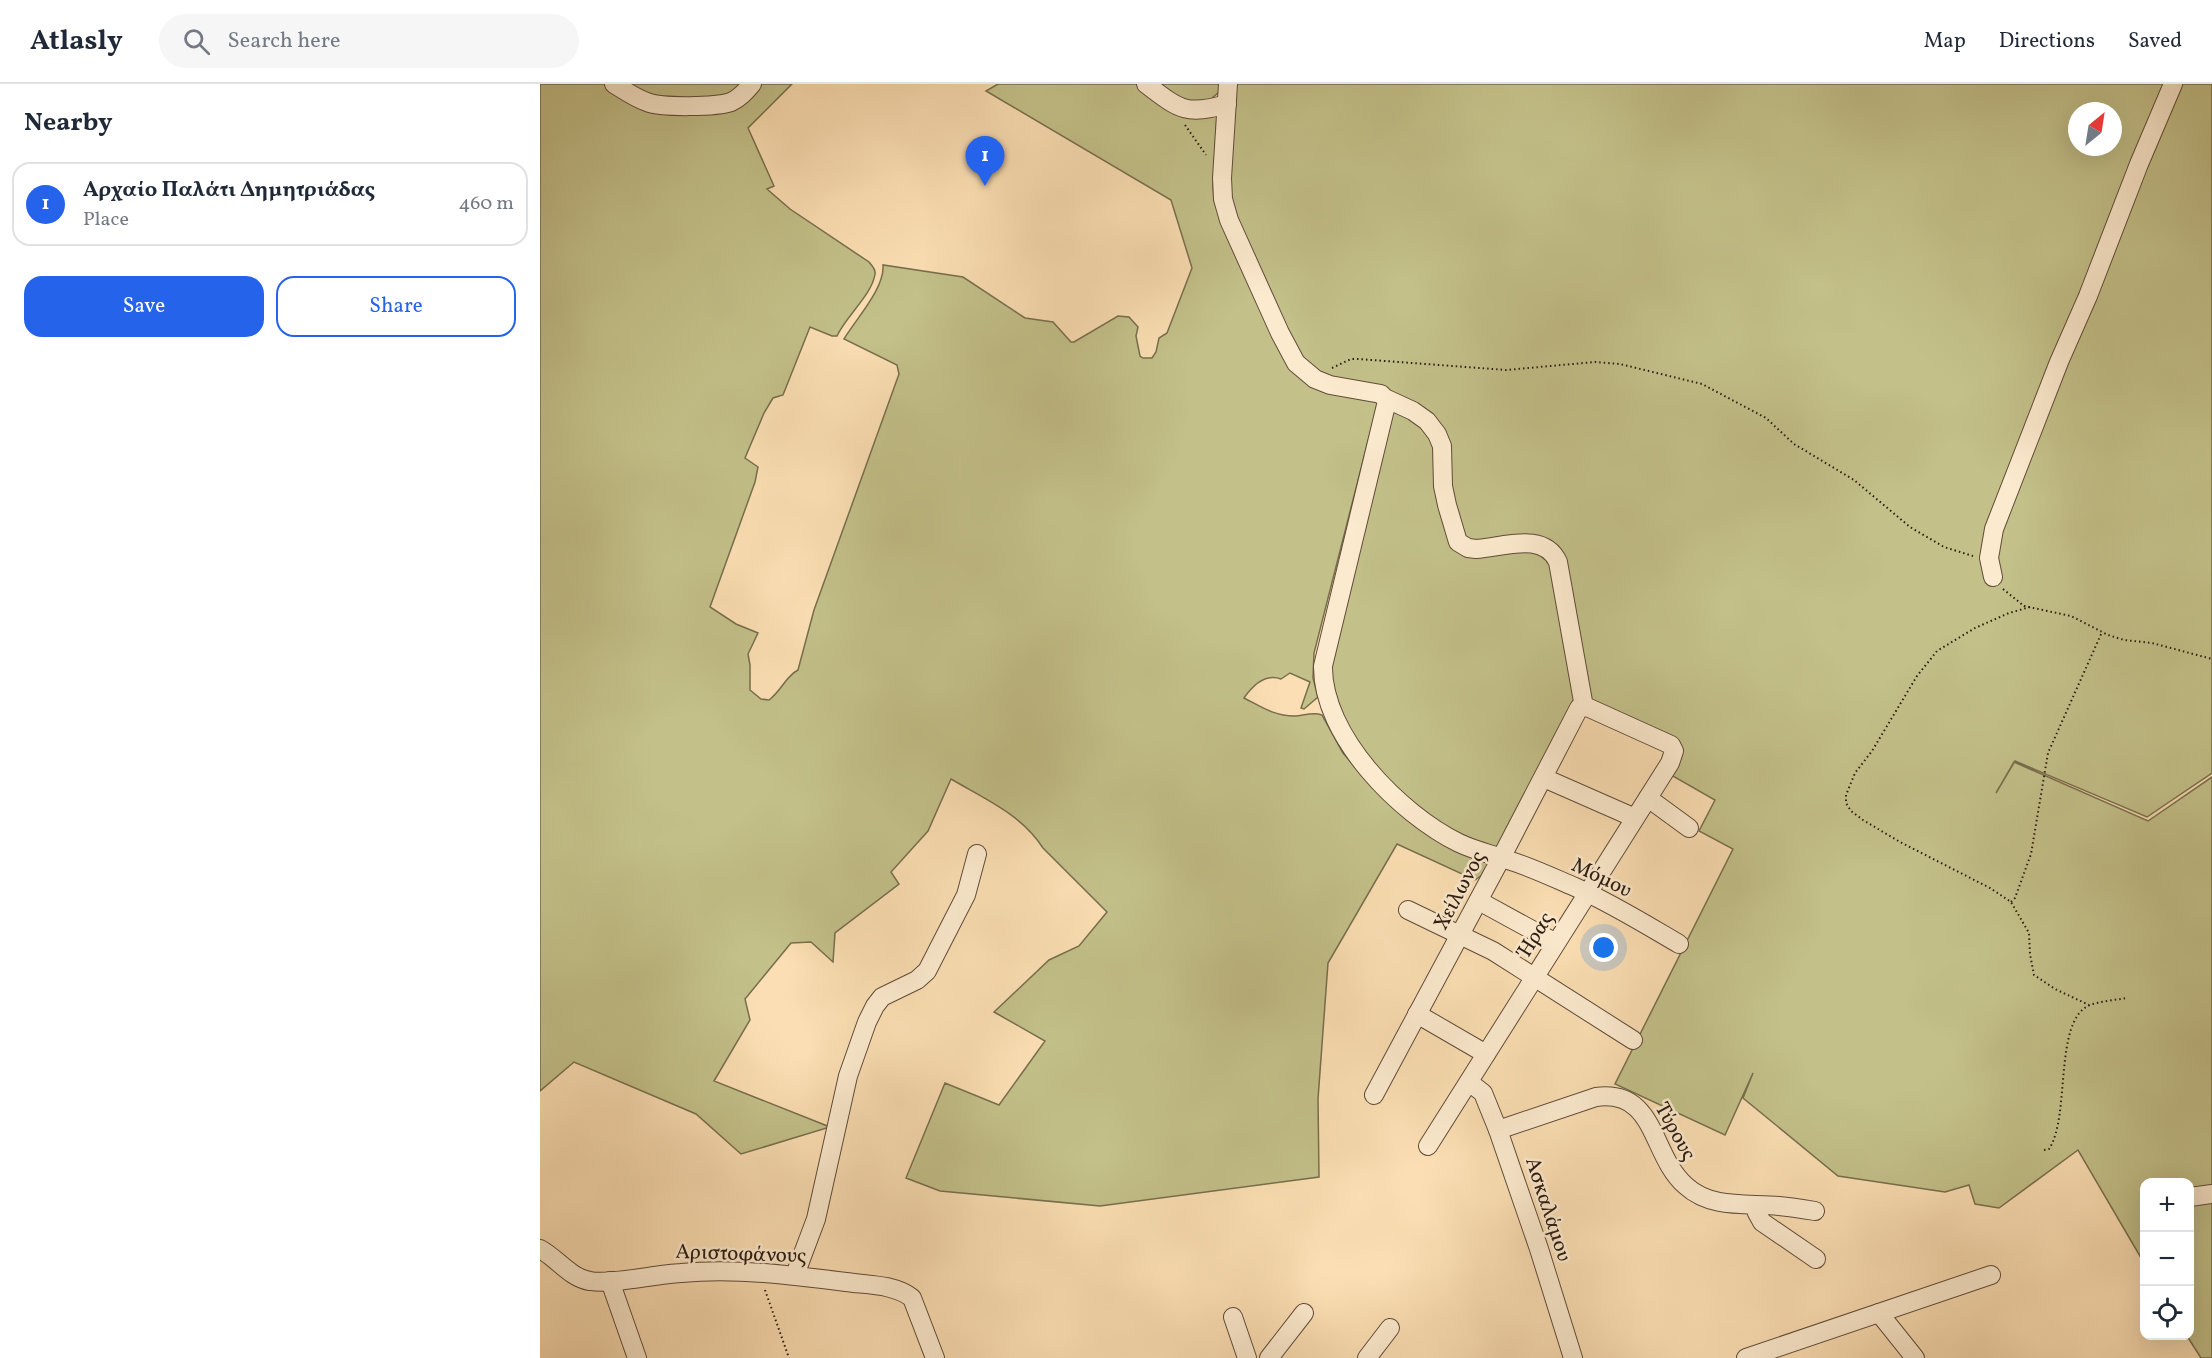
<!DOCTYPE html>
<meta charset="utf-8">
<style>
:root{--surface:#fff;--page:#f6f6f7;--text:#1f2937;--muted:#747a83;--line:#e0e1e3;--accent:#2563eb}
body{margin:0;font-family:Vollkorn,serif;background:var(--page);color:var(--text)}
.controls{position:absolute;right:18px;bottom:18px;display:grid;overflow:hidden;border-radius:12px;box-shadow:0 6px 24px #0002}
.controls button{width:54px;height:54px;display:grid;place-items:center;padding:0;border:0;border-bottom:2px solid var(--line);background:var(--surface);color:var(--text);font:30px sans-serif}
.compass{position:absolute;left:1528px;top:18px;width:54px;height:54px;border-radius:50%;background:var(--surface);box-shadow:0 6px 24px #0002;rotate:30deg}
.you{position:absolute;left:1064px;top:864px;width:21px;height:21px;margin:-15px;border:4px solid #fff;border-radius:50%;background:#1a73e8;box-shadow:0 0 0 9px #1a73e833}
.badge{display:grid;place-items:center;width:39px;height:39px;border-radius:50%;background:var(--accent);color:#fff;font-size:20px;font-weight:700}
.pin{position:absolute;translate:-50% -50px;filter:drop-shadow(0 2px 3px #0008)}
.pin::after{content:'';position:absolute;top:32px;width:21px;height:18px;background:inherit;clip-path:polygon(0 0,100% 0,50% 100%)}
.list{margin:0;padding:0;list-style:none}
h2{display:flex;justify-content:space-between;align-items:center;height:78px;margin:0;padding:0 24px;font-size:26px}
h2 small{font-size:20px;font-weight:400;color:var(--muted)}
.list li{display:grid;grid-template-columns:39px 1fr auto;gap:18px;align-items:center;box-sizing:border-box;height:84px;margin:0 12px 12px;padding:0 12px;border:2px solid var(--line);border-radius:18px}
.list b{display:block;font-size:22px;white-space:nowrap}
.list p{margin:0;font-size:20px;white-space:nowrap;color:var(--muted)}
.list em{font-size:20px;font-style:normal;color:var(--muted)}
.actions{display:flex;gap:12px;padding:18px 24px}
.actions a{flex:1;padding:14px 0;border:2px solid var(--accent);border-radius:18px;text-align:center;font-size:21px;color:var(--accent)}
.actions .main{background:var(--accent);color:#fff}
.icon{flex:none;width:33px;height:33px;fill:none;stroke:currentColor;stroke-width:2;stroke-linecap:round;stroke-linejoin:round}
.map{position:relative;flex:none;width:1672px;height:1274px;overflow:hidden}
header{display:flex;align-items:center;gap:36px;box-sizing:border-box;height:84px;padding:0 30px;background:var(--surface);border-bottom:2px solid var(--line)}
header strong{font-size:28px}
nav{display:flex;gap:33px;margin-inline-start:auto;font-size:21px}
.search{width:420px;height:54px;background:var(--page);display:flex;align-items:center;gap:15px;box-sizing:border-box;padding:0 21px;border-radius:33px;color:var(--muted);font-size:22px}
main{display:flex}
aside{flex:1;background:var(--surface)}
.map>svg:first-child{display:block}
</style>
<header>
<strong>Atlasly</strong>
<div class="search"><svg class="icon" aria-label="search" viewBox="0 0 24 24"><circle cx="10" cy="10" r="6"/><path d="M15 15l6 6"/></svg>Search here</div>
<nav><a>Map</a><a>Directions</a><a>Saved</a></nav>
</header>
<main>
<aside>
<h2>Nearby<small></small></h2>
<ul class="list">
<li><span class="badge">1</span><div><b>Αρχαίο Παλάτι Δημητριάδας</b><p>Place</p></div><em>460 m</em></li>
</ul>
<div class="actions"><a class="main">Save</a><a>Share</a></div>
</aside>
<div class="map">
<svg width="1672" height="1274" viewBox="0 0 1672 1274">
<rect width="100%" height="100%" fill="#fbdeb3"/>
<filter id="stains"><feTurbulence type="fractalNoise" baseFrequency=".00333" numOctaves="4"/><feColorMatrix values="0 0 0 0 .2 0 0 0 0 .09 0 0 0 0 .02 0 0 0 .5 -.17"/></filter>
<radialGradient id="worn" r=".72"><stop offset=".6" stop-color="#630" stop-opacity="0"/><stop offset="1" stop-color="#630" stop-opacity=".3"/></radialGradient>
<g fill="#c3c089" stroke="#786e4d" stroke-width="1.5" fill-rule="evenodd">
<path d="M 0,0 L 252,0 L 208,44 L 234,102 L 227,105 L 250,125 L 329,178 C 332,182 336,185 335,190 C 332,211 306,232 297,252 L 292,252 L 270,243 L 243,311 L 233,314 L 224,329 L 205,374 L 218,383 L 215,398 L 170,523 L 196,540 L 218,549 L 208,570 L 210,581 L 210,606 L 221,615 L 229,616 C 242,606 245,593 258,586 L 274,526 L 359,290 L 357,281 L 304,255 C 316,235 345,204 343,181 L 423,193 L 485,234 L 513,238 L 531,258 L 534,258 L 578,232 L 589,233 L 598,243 L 596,252 L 600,272 L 603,274 L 612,274 L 616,268 L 619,254 L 627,249 L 652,184 L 631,116 L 446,7 L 458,0 L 596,0 L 620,18 L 677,31 L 673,103 L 674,116 L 743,272 L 838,318 L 774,569 L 773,594 L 778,613 L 764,625 L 761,624 L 770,598 L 750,589 L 741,595 C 725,589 713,601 704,614 C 720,622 734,632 754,632 C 764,632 772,627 782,631 L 803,669 L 823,692 L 949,777 L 945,789 L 935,796 L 857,760 L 788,879 L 778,1015 L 779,1093 L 560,1122 L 400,1107 L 366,1094 L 405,999 L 459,1021 L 505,957 L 454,928 L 509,876 L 539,862 L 567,828 L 503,764 C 481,730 445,715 411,695 L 388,747 L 351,788 L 359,800 L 295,849 L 293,878 L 271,858 L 251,859 L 205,915 L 210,936 L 174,997 L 290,1043 L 201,1070 L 156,1030 L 34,978 L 0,1007 Z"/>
<polygon points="615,0 680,0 679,8 670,16 646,19"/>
<path d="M 692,0 L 1672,0 L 1672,689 L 1607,733 L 1475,677 L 1456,709 L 1474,678 L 1608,737 L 1672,693 L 1672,1274 L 1661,1274 L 1647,1252 L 1650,1252 L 1650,1098 L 1604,1098 L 1604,1179 L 1538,1066 L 1459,1124 L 1435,1120 L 1429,1101 L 1405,1108 L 1298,1092 L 1203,1014 L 1213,989 L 1185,1051 L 1075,1000 L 1193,765 L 1159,747 L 1175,716 L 1131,691 L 1140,674 L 1045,615 L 959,763 L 953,765 L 902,741 L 849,699 L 804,639 L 789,586 L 853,310 L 846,304 L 788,293 L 764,277 L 736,230 L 687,107 ZM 1537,27 L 1573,27 L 1573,63 L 1537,63 Z"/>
</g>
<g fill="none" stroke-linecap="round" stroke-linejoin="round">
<g stroke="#604c3a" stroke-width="20">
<g id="street">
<path d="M 74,0 C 84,6 95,14 107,18 C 121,24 177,23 191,18 C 200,14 206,7 212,0"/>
<path d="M 606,0 C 639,25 645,32 687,20"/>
<path d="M 688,0 L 682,94 L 683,115 L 689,136 L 740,249 L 756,279 L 775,295 L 790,301 L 841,310 L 847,317 L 783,582 C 782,652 860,730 919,759 C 936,767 954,771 971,777 C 993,784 1014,794 1035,803 C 1071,819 1105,840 1139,860"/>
<path d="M 847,315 L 873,327 L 887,337 L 897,350 L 902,362 L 903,402 L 907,421 L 918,458 L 928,464 L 936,465 C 964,463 1004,447 1018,478 L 1044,623"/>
<polyline points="1453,493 1449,474 1454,445 1519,278 1548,212 1599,80 1633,0"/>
<polyline points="1004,694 1095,734"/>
<polyline points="1108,714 1149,744"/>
<polyline points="939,817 1016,859"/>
<polyline points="868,826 953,867 1093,956"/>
<polyline points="877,930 946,970"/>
<polyline points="929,998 943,1009 958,1046 999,1165 1033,1274"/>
<polyline points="834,1011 960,776 1039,624 1047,623 1131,661 1134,667 1130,679 888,1062"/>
<path d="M 958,1046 L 1056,1013 C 1117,1005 1110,1071 1146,1102 C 1171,1125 1207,1119 1239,1122 C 1251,1123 1263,1125 1275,1127"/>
<polyline points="1650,1113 1672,1110"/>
<polyline points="1215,1121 1217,1129 1222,1138 1276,1175"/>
<path d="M 0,1165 C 17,1174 30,1194 50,1197 C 72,1201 116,1190 141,1189 C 196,1184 251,1191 306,1198 C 327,1201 354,1200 372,1214 L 395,1274"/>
<polyline points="255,1191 276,1135 308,992 327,938 335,922 342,913 377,896 387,887 426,811 437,770"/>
<polyline points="70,1197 97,1274"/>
<polyline points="1339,1229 1375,1274"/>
<polyline points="693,1233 707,1274"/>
<polyline points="729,1274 764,1229"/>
<polyline points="827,1274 850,1244"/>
<polyline points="1206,1274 1451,1191"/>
</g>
</g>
<g stroke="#2c1b11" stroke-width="2" stroke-dasharray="1.5 3" stroke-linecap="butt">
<polyline points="645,41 666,71"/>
<polyline points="792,284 811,275 818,275 966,286 1055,278 1080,280 1162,300 1226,334 1254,360 1314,396 1370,443 1404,463 1433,472"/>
<polyline points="1463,505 1484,522 1531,532 1568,551 1584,556 1612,559 1672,575"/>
<polyline points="1490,523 1469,529 1435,544 1397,567 1377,592 1332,667 1315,689 1306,711 1306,719 1311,727 1323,736 1360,758 1450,804 1471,818 1489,849 1490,870 1494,891 1515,905 1549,921"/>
<polyline points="1471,818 1475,814 1491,770 1508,669 1562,548"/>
<path d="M 1504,1066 L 1509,1065 C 1531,1032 1513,936 1550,921 C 1561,917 1575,916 1587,914"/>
<polyline points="225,1206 249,1274"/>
</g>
<use href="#street" stroke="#fceace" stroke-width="18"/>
</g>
<g text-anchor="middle" stroke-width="5" stroke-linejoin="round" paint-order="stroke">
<g font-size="21" fill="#2c1b11" stroke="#fceace">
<text transform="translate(1062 793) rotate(26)" y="7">Μόμου</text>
<text transform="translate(919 806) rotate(-62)" y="7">Χείλωνος</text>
<text transform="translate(995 850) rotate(-58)" y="7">Ήρας</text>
<text transform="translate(1136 1047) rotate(61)" y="7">Τύρους</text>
<text transform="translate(1009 1125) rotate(72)" y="7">Ασκαλάμου</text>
<text transform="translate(201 1169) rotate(2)" y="7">Αριστοφάνους</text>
</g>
</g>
<rect width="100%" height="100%" filter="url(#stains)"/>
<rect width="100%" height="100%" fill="url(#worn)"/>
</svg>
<div class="controls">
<button>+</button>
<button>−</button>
<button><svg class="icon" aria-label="locate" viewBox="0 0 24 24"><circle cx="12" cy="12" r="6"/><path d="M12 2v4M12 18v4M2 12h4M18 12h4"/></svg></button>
</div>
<svg class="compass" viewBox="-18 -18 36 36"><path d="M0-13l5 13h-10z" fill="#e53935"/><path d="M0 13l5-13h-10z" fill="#747a83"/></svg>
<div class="you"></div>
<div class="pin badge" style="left:445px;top:102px">1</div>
</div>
</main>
